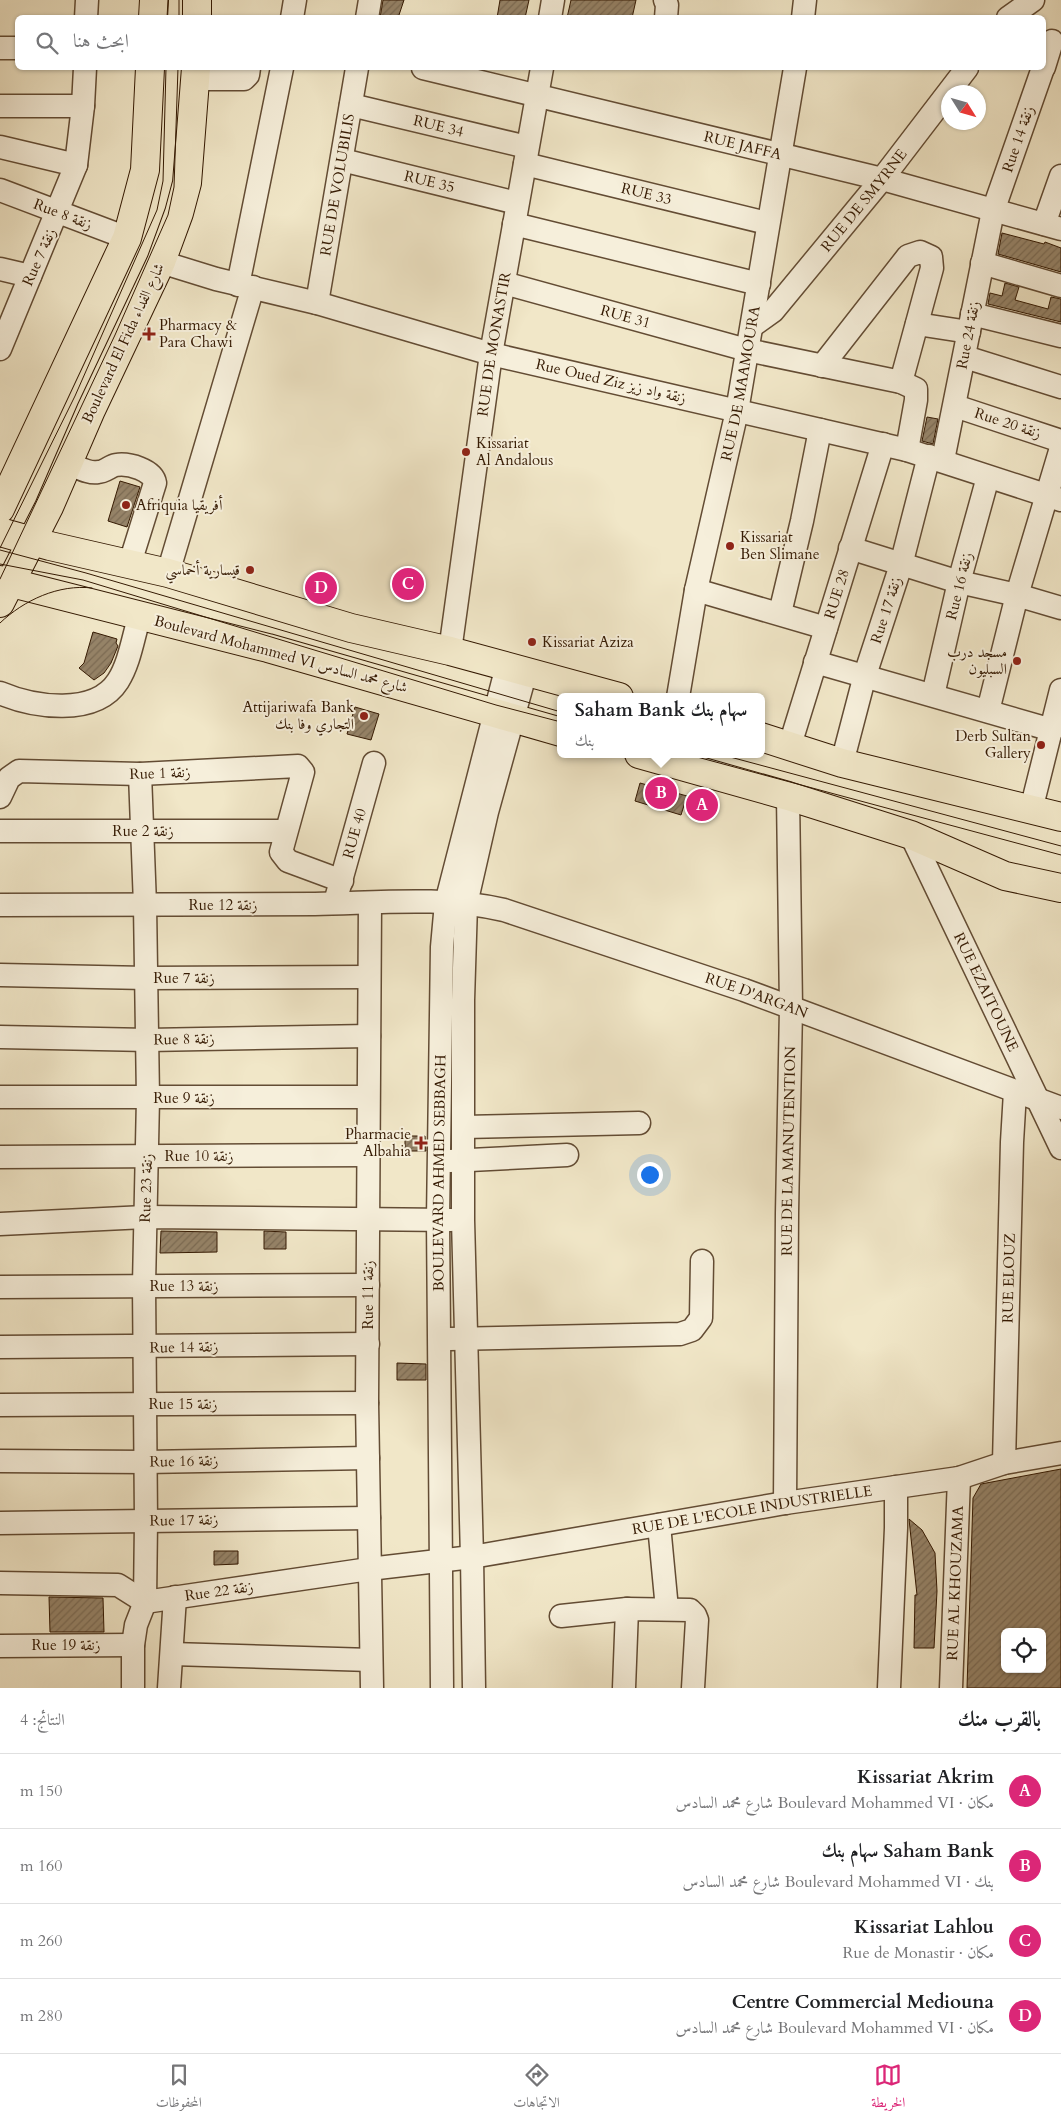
<!DOCTYPE html>
<html lang="ar">
<meta charset="utf-8">
<style>
:root{--surface:#fff;--page:#f6f6f6;--text:#202124;--muted:#757577;--line:#e0e0e0;--accent:#db2777}
body{margin:0;font-family:Cardo,Amiri,serif;background:var(--page);color:var(--text);direction:rtl}
.controls{position:absolute;right:15px;bottom:15px;display:grid;overflow:hidden;border-radius:8px;box-shadow:0 1px 4px #0004}
.controls button{width:45px;height:45px;display:grid;place-items:center;padding:0;border:0;border-bottom:1px solid var(--line);background:var(--surface);color:var(--text);font:25px sans-serif}
.compass{position:absolute;left:941px;top:85px;width:45px;height:45px;border-radius:50%;background:var(--surface);box-shadow:0 1px 4px #0004;rotate:127deg}
.you{position:absolute;left:649px;top:1174px;width:18px;height:18px;margin:-12px;border:4px solid #fff;border-radius:50%;background:#1a73e8;box-shadow:0 0 0 8px #1a73e833}
.badge{display:grid;place-items:center;width:32px;height:32px;border-radius:50%;background:var(--accent);color:#fff;font-size:16px;font-weight:700}
.pin{position:absolute;translate:-50% -50%;border:2px solid #fff;box-shadow:0 1px 5px #0006}
.popup{position:absolute;left:557px;top:693px;width:208px;height:65px;box-sizing:border-box;display:grid;place-content:center;border-radius:8px;background:var(--surface);filter:drop-shadow(0 1px 4px #0005);font-size:16px;white-space:nowrap;color:var(--muted)}
.popup b{font-size:19px;color:var(--text)}
.popup::after{content:'';position:absolute;left:50%;top:100%;margin-left:-10px;border:10px solid transparent;border-top-color:var(--surface)}
.list{margin:0;padding:0;list-style:none}
h2{display:flex;justify-content:space-between;align-items:center;height:65px;margin:0;padding:0 20px;font-size:21px}
h2 small{font-size:16px;font-weight:400;color:var(--muted)}
.list li{display:grid;grid-template-columns:32px 1fr auto;gap:15px;align-items:center;box-sizing:border-box;height:75px;padding:0 20px;border-top:1px solid var(--line)}
.list b{display:block;font-size:19px;white-space:nowrap}
.list p{margin:0;font-size:16px;white-space:nowrap;color:var(--muted)}
.list em{font-size:16px;font-style:normal;color:var(--muted)}
.icon{flex:none;width:28px;height:28px;fill:none;stroke:currentColor;stroke-width:2;stroke-linecap:round;stroke-linejoin:round}
.map{position:relative;flex:none;width:1061px;height:1688px;overflow:hidden;direction:ltr}
.search{position:absolute;background:var(--surface);box-shadow:0 1px 4px #0004;left:15px;right:15px;top:15px;height:55px;display:flex;align-items:center;gap:12px;box-sizing:border-box;padding:0 18px;border-radius:8px;color:var(--muted);font-size:19px}
.sheet{height:365px;background:var(--surface)}
nav{display:flex;justify-content:space-around;align-items:center;box-sizing:border-box;height:70px;border-top:1px solid var(--line);background:var(--surface);font-size:14px;color:var(--muted)}
nav a{display:grid;justify-items:center;gap:2px}
nav .on{color:var(--accent)}
.map>svg:first-child{display:block}
</style>
<div class="map">
<svg width="1061" height="1688" viewBox="0 0 1061 1688">
<defs>
<pattern id="building-hatch" width="6" height="6" patternUnits="userSpaceOnUse" patternTransform="scale(1.25)"><rect width="6" height="6" fill="#968469"/><path d="M-1 1l2-2M0 6l6-6M5 7l2-2" fill="none" stroke="#7b6b54"/></pattern>
</defs>
<rect width="100%" height="100%" fill="#f1e7c8"/>
<filter id="stains"><feTurbulence type="fractalNoise" baseFrequency=".004" numOctaves="4"/><feColorMatrix values="0 0 0 0 .2 0 0 0 0 .09 0 0 0 0 .02 0 0 0 .5 -.17"/></filter>
<radialGradient id="worn" r=".72"><stop offset=".6" stop-color="#630" stop-opacity="0"/><stop offset="1" stop-color="#630" stop-opacity=".3"/></radialGradient>
<g fill="url(#building-hatch)" stroke="#341902" fill-rule="evenodd">
<polygon points="383,0 404,0 398,18 380,18"/>
<polygon points="500,0 529,0 525,18 497,18"/>
<polygon points="571,0 636,0 632,18 567,18"/>
<polygon points="1002,233 1044,244 1045,242 1061,248 1061,272 998,254"/>
<polygon points="1005,283 1019,287 1015,300 1048,309 1051,297 1061,299 1061,322 988,304 990,293 1002,296"/>
<polygon points="927,417 938,419 933,444 922,441"/>
<polygon points="120,481 140,487 127,527 108,521"/>
<polygon points="93,632 117,639 116,643 118,646 111,663 104,673 94,680 79,668 84,663"/>
<polygon points="355,707 379,714 371,740 347,734"/>
<polygon points="640,783 687,796 681,815 635,801"/>
<polygon points="405,1136 425,1136 426,1151 405,1151"/>
<polygon points="161,1231 217,1232 217,1252 160,1253"/>
<polygon points="264,1231 286,1232 286,1249 264,1249"/>
<polygon points="397,1363 426,1364 426,1380 397,1380"/>
<path d="M 1061,1469 L 1061,1688 L 967,1688 L 973,1498 L 981,1484 ZM 1005,1632 L 1042,1632 L 1042,1669 L 1005,1669 Z"/>
<polygon points="909,1519 922,1530 935,1553 937,1591 934,1648 914,1648 915,1595 917,1595"/>
<polygon points="214,1551 238,1551 238,1564 214,1565"/>
<polygon points="49,1597 103,1598 104,1632 50,1632"/>
</g>
<g fill="none" stroke-linecap="round" stroke-linejoin="round">
<g stroke="#634c34" stroke-width="25">
<g id="minor">
<polyline points="665,0 667,5 666,18"/>
<polyline points="86,18 87,0"/>
<polyline points="292,18 295,0"/>
<polyline points="367,18 370,0"/>
<polyline points="550,18 553,0"/>
<polyline points="803,18 805,0"/>
<polyline points="1008,18 1033,0"/>
<polyline points="0,48 18,48"/>
<polyline points="1044,67 1052,41"/>
<path id="s1" d="M 423,68 L 882,179 L 1061,229"/>
<polyline points="195,79 244,79 248,75 249,68"/>
<path id="s2" d="M 351,105 L 527,147"/>
<polyline points="0,106 83,106"/>
<polyline points="0,147 76,165"/>
<path id="s3" d="M 342,160 L 517,203"/>
<path id="s4" d="M 525,164 L 767,223"/>
<polyline points="0,190 127,238"/>
<polyline points="514,224 759,284"/>
<polyline points="1044,224 1061,176"/>
<polyline points="161,262 216,279 317,303 491,354 907,450 1061,500"/>
<polyline points="982,263 1061,286"/>
<polyline points="0,269 30,276"/>
<path id="s5" d="M 504,283 L 747,350 L 901,382 L 916,389 L 916,400 L 907,450"/>
<polyline points="238,285 282,68"/>
<path id="s6" d="M 317,303 L 357,68"/>
<polyline points="972,314 1061,336"/>
<polyline points="917,324 969,332"/>
<path id="s7" d="M 752,326 L 773,311 L 882,179 L 967,68"/>
<polyline points="0,349 76,165 83,106 85,68"/>
<polyline points="965,357 1061,387"/>
<polyline points="822,366 908,256 920,252 931,257 932,268 901,382"/>
<polyline points="955,406 1061,441"/>
<polyline points="943,460 993,211 1043,68"/>
<path d="M 69,464 C 78,467 89,474 98,472 C 105,472 110,466 116,465 C 129,463 153,470 155,483 L 130,563"/>
<polyline points="850,548 959,582 1017,595 1061,608"/>
<polyline points="168,573 253,287"/>
<polyline points="696,590 826,628"/>
<polyline points="780,613 802,521 820,430"/>
<path id="s8" d="M 450,651 L 491,354 L 542,68"/>
<polyline points="815,662 1052,730"/>
<path d="M 0,693 C 33,707 95,717 118,681 C 130,662 133,637 140,615"/>
<polyline points="933,695 959,582 988,477"/>
<path id="s9" d="M 678,697 L 696,590 L 737,411 L 795,68"/>
<polyline points="988,711 1017,595 1061,448"/>
<path id="s10" d="M 790,745 L 883,444"/>
<polyline points="842,763 865,675 901,565 929,456"/>
<polyline points="0,797 9,778 19,771 140,774 298,766 303,772 281,852 288,861 342,881"/>
<polyline points="1031,810 1061,690"/>
<polyline points="0,831 286,831"/>
<path id="s11" d="M 911,835 L 1061,1148"/>
<path id="s12" d="M 337,895 L 374,763"/>
<polyline points="370,903 367,1403 372,1688"/>
<path id="s13" d="M 0,905 C 105,905 210,905 315,904 C 377,903 443,896 504,910 L 744,990 L 1061,1108"/>
<polyline points="0,975 146,978 369,977"/>
<polyline points="0,1037 148,1040 369,1036"/>
<polyline points="0,1097 368,1097"/>
<polyline points="464,1127 639,1123"/>
<polyline points="0,1157 368,1155"/>
<polyline points="450,1161 567,1155"/>
<polyline points="0,1224 145,1217 451,1220"/>
<polyline points="0,1287 368,1285"/>
<polyline points="450,1339 680,1334 692,1330 701,1318 702,1261"/>
<polyline points="0,1347 368,1344"/>
<polyline points="0,1405 367,1403"/>
<polyline points="0,1461 146,1462 368,1458"/>
<path id="s14" d="M 1004,1463 L 1012,1142 L 1015,1092"/>
<path id="s15" d="M 785,1503 L 787,1213 L 791,1008 L 788,796"/>
<polyline points="0,1523 369,1518"/>
<polyline points="659,1525 667,1609"/>
<path id="s16" d="M 0,1583 L 118,1585 L 145,1602 L 369,1569 L 472,1557 L 785,1503 L 959,1478 L 1004,1463 L 1061,1453"/>
<polyline points="561,1616 627,1609 690,1610 695,1615 697,1620 693,1688"/>
<polyline points="0,1646 133,1645"/>
<polyline points="172,1654 371,1660"/>
<polyline points="133,1688 133,1645 136,1625 145,1602 146,1521 144,1285 148,1098 145,905 140,774"/>
<polyline points="169,1688 175,1597"/>
<path id="s17" d="M 442,1688 L 438,1219 L 442,947 L 446,903 L 507,666"/>
<polyline points="474,1688 472,1557 463,1220 463,1000 466,904 487,812 526,671"/>
<polyline points="624,1688 627,1609"/>
<polyline points="889,1688 896,1528 896,1487"/>
<path id="s18" d="M 951,1688 L 959,1478"/>
</g>
</g>
<g stroke="#341902" stroke-width="30">
<g id="major">
<polyline points="153,18 154,0"/>
<polyline points="197,18 197,0"/>
<polyline points="0,509 127,238 145,170 150,68"/>
<polyline points="0,532 50,546 168,573 351,628 450,651 619,697"/>
<polyline points="0,580 268,648 561,732"/>
<polyline points="0,603 49,507 91,410 161,262 179,213 187,183 196,68"/>
<polyline points="761,737 842,763 1061,817"/>
<polyline points="639,754 788,796 911,835 1005,876 1061,888"/>
</g>
</g>
<use href="#minor" stroke="#f6efdb" stroke-width="22"/>
<use href="#major" stroke="#f1e7c8" stroke-width="28"/>
<g stroke="#341902" stroke-width="1">
<polyline points="167,18 168,0"/>
<polyline points="179,18 179,0"/>
<polyline points="0,548 75,396 157,210 163,181 166,68"/>
<polyline points="0,550 86,573 561,712"/>
<polyline points="0,564 83,580 496,705 561,722"/>
<polyline points="0,579 115,335 168,215 174,187 178,68"/>
<path d="M 0,623 C 24,600 59,584 92,588"/>
<polyline points="686,754 1061,855"/>
<polyline points="719,754 1061,846"/>
</g>
</g>
<g fill="#8f2418" stroke="#f6efdb" stroke-width="2">
<path d="M146.5 326.5h5v5h5v5h-5v5h-5v-5h-5v-5h5z"/>
<circle cx="466" cy="452" r="5"/>
<circle cx="126" cy="505" r="5"/>
<circle cx="730" cy="546" r="5"/>
<circle cx="250" cy="570" r="5"/>
<circle cx="532" cy="642" r="5"/>
<circle cx="1017" cy="661" r="5"/>
<circle cx="364" cy="716" r="5"/>
<circle cx="1041" cy="745" r="5"/>
<path d="M418.5 1135.5h5v5h5v5h-5v5h-5v-5h-5v-5h5z"/>
</g>
<g text-anchor="middle" stroke-width="4" stroke-linejoin="round" paint-order="stroke">
<g font-size="15" fill="#341902" stroke="#f6efdb">
<text dy="5" stroke="none"><textPath href="#s2" startOffset="90">RUE 34</textPath></text>
<text transform="translate(1018 139) rotate(-71)" y="5">Rue 14 زنقة</text>
<text dy="5" stroke="none"><textPath href="#s1" startOffset="329">RUE JAFFA</textPath></text>
<text dy="5" stroke="none"><textPath href="#s3" startOffset="90">RUE 35</textPath></text>
<text dy="5" stroke="none"><textPath href="#s6" startOffset="120">RUE DE VOLUBILIS</textPath></text>
<text dy="5" stroke="none"><textPath href="#s4" startOffset="125">RUE 33</textPath></text>
<text dy="5" stroke="none"><textPath href="#s7" startOffset="169">RUE DE SMYRNE</textPath></text>
<text transform="translate(63 214) rotate(21)" y="5">Rue 8 زنقة</text>
<text transform="translate(39 257) rotate(-66)" y="5">Rue 7 زنقة</text>
<text dy="5" stroke="none"><textPath href="#s5" startOffset="126">RUE 31</textPath></text>
<text transform="translate(968 335) rotate(-79)" y="5">Rue 24 زنقة</text>
<text transform="translate(123 343) rotate(-65)" y="5">Boulevard El Fida شارع الفداء</text>
<text dy="5" stroke="none"><textPath href="#s8" startOffset="310">RUE DE MONASTIR</textPath></text>
<text transform="translate(611 381) rotate(13)" y="5">Rue Oued Ziz زنقة واد زيز</text>
<text dy="5" stroke="none"><textPath href="#s9" startOffset="320">RUE DE MAAMOURA</textPath></text>
<text transform="translate(1008 423) rotate(18)" y="5">Rue 20 زنقة</text>
<text transform="translate(959 586) rotate(-76)" y="5">Rue 16 زنقة</text>
<text dy="5" stroke="none"><textPath href="#s10" startOffset="158">RUE 28</textPath></text>
<text transform="translate(886 610) rotate(-72)" y="5">Rue 17 زنقة</text>
<text transform="translate(281 654) rotate(15)" y="5">Boulevard Mohammed VI شارع محمد السادس</text>
<text transform="translate(160 773) rotate(-2)" y="5">Rue 1 زنقة</text>
<text x="143" y="836">Rue 2 زنقة</text>
<text dy="5" stroke="none"><textPath href="#s12" startOffset="64">RUE 40</textPath></text>
<text x="223" y="910">Rue 12 زنقة</text>
<text x="184" y="983">Rue 7 زنقة</text>
<text dy="5" stroke="none"><textPath href="#s11" startOffset="174">RUE EZAITOUNE</textPath></text>
<text dy="5" stroke="none"><textPath href="#s13" startOffset="771">RUE D'ARGAN</textPath></text>
<text transform="translate(184 1039) rotate(-1)" y="5">Rue 8 زنقة</text>
<text x="184" y="1103">Rue 9 زنقة</text>
<text dy="5" stroke="none"><textPath href="#s15" startOffset="352">RUE DE LA MANUTENTION</textPath></text>
<text x="199" y="1161">Rue 10 زنقة</text>
<text dy="5" stroke="none"><textPath href="#s17" startOffset="515">BOULEVARD AHMED SEBBAGH</textPath></text>
<text transform="translate(146 1188) rotate(-88)" y="5">Rue 23 زنقة</text>
<text dy="5" stroke="none"><textPath href="#s14" startOffset="185">RUE ELOUZ</textPath></text>
<text x="184" y="1291">Rue 13 زنقة</text>
<text transform="translate(368 1295) rotate(-90)" y="5">Rue 11 زنقة</text>
<text transform="translate(184 1347) rotate(-1)" y="5">Rue 14 زنقة</text>
<text x="183" y="1409">Rue 15 زنقة</text>
<text transform="translate(184 1461) rotate(-1)" y="5">Rue 16 زنقة</text>
<text dy="5" stroke="none"><textPath href="#s16" startOffset="764">RUE DE L'ECOLE INDUSTRIELLE</textPath></text>
<text transform="translate(184 1520) rotate(-1)" y="5">Rue 17 زنقة</text>
<text dy="5" stroke="none"><textPath href="#s18" startOffset="105">RUE AL KHOUZAMA</textPath></text>
<text transform="translate(219 1591) rotate(-8)" y="5">Rue 22 زنقة</text>
<text x="66" y="1650">Rue 19 زنقة</text>
</g>
<g font-size="15" fill="#341902" stroke="#f6efdb" text-anchor="start">
<text x="159" y="330">Pharmacy &amp;<tspan x="159" dy="17">Para Chawi</tspan></text>
<text x="476" y="448">Kissariat<tspan x="476" dy="17">Al Andalous</tspan></text>
<text x="136" y="510">Afriquia أفريقيا</text>
<text x="740" y="542">Kissariat<tspan x="740" dy="17">Ben Slimane</tspan></text>
<text x="240" y="575" text-anchor="end">قيسارية أخماسي</text>
<text x="542" y="647">Kissariat Aziza</text>
<text x="1007" y="657" text-anchor="end">مسجد درب<tspan x="1007" dy="17">السبليون</tspan></text>
<text x="354" y="712" text-anchor="end">Attijariwafa Bank<tspan x="354" dy="17">التجاري وفا بنك</tspan></text>
<text x="1031" y="741" text-anchor="end">Derb Sultan<tspan x="1031" dy="17">Gallery</tspan></text>
<text x="411" y="1139" text-anchor="end">Pharmacie<tspan x="411" dy="17">Albahia</tspan></text>
</g>
</g>
<rect width="100%" height="100%" filter="url(#stains)"/>
<rect width="100%" height="100%" fill="url(#worn)"/>
</svg>
<div class="controls">
<button><svg class="icon" aria-label="locate" viewBox="0 0 24 24"><circle cx="12" cy="12" r="6"/><path d="M12 2v4M12 18v4M2 12h4M18 12h4"/></svg></button>
</div>
<svg class="compass" viewBox="-18 -18 36 36"><path d="M0-13l5 13h-10z" fill="#e53935"/><path d="M0 13l5-13h-10z" fill="#757577"/></svg>
<div class="you"></div>
<div class="pin badge" style="left:702px;top:805px">A</div>
<div class="pin badge" style="left:661px;top:793px">B</div>
<div class="popup"><b>Saham Bank سهام بنك</b>بنك</div>
<div class="pin badge" style="left:408px;top:584px">C</div>
<div class="pin badge" style="left:321px;top:588px">D</div>
<div class="search"><svg class="icon" aria-label="search" viewBox="0 0 24 24"><circle cx="10" cy="10" r="6"/><path d="M15 15l6 6"/></svg>ابحث هنا</div>
</div>
<section class="sheet">
<h2>بالقرب منك<small>النتائج: 4</small></h2>
<ul class="list">
<li><span class="badge">A</span><div><b>Kissariat Akrim</b><p>مكان · Boulevard Mohammed VI شارع محمد السادس</p></div><em>150 m</em></li>
<li><span class="badge">B</span><div><b>Saham Bank سهام بنك</b><p>بنك · Boulevard Mohammed VI شارع محمد السادس</p></div><em>160 m</em></li>
<li><span class="badge">C</span><div><b>Kissariat Lahlou</b><p>مكان · Rue de Monastir</p></div><em>260 m</em></li>
<li><span class="badge">D</span><div><b>Centre Commercial Mediouna</b><p>مكان · Boulevard Mohammed VI شارع محمد السادس</p></div><em>280 m</em></li>
</ul>
</section>
<nav>
<a class="on"><svg class="icon" aria-label="map" viewBox="0 0 24 24"><path d="M3 6l6-2 6 2 6-2v14l-6 2-6-2-6 2zM9 4v14M15 6v14"/></svg>الخريطة</a>
<a><svg class="icon" aria-label="directions" viewBox="0 0 24 24"><path d="M12 3l9 9-9 9-9-9zM9 14v-3h6M13 9l2 2-2 2"/></svg>الاتجاهات</a>
<a><svg class="icon" aria-label="saved" viewBox="0 0 24 24"><path d="M7 4h10v16l-5-4-5 4z"/></svg>المحفوظات</a>
</nav>
